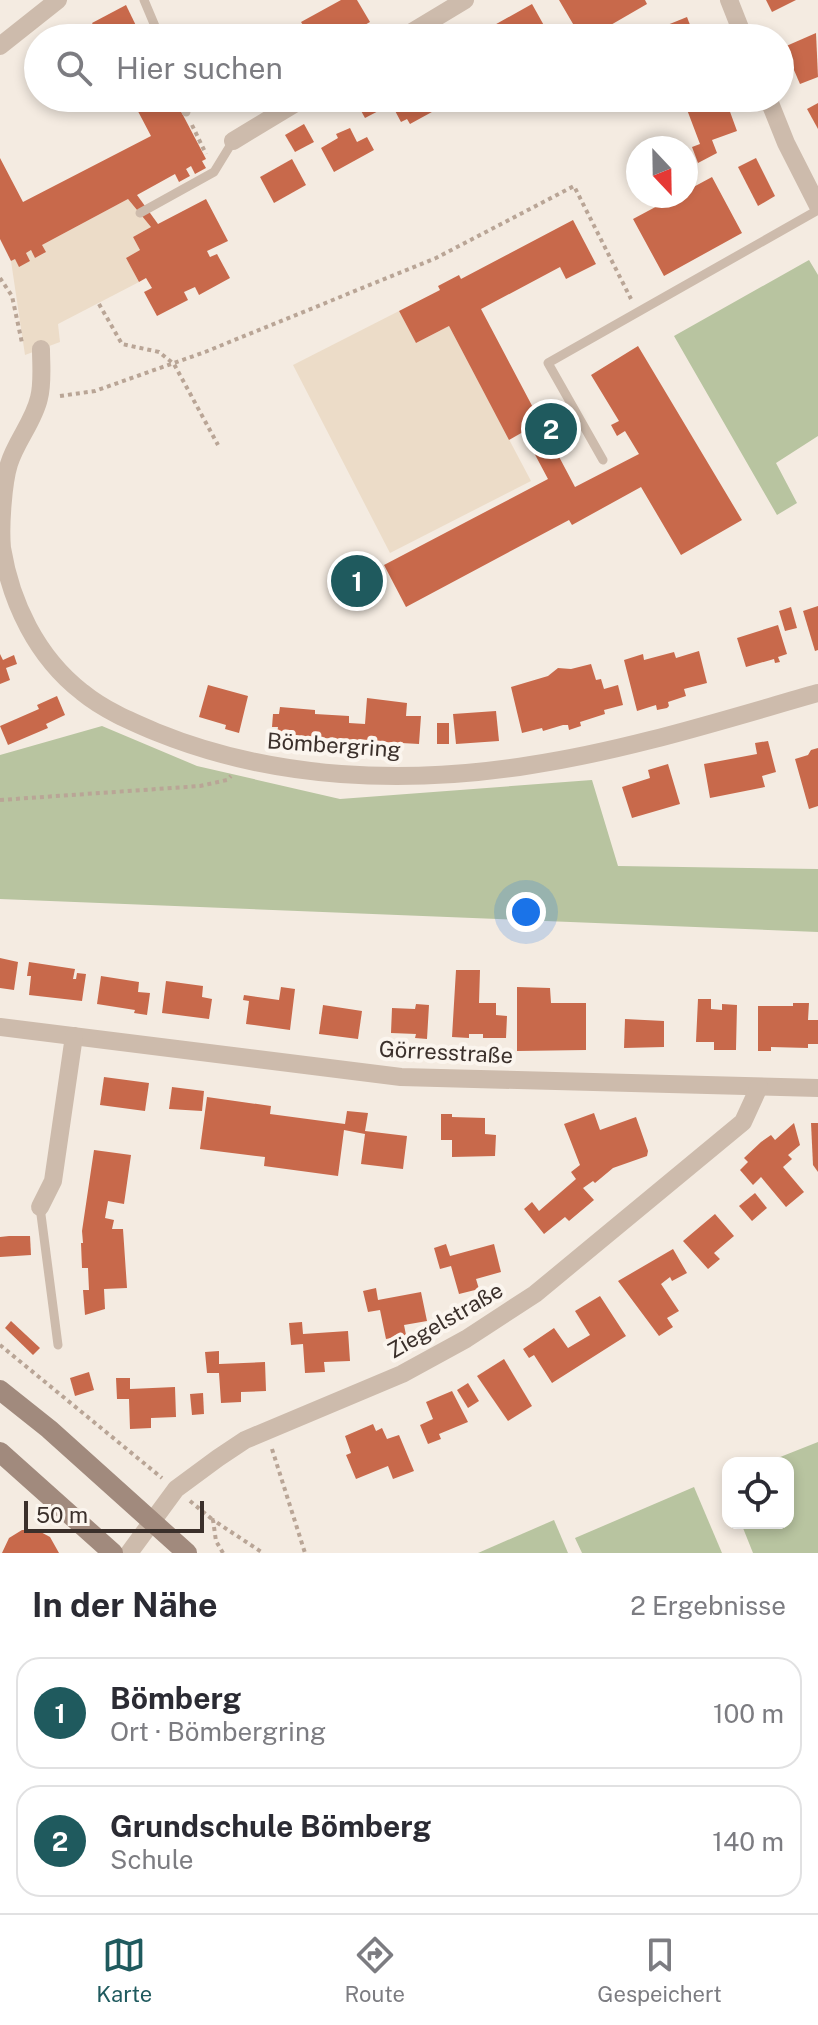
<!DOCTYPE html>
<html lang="de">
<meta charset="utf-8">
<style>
:root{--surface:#fff;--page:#f7f7f7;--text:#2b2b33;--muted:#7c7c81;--line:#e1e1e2;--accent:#1f5a5e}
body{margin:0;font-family:"Public Sans",sans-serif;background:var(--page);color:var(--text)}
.controls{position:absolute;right:24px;bottom:24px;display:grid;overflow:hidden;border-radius:16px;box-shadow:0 4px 12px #0003}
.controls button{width:72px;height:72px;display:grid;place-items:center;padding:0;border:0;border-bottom:2px solid var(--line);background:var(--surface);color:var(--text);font:40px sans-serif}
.compass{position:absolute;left:626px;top:136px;width:72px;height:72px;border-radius:50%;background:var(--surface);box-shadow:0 4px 12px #0003;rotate:158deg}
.scale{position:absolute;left:24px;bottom:20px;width:180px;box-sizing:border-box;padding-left:8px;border:4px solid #3b302b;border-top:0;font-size:22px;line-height:28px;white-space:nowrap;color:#3b302b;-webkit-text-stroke:6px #fbf5ee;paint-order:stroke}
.you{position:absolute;left:526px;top:912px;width:28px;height:28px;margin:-20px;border:6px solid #fff;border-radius:50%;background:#1a73e8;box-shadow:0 0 0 12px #1a73e833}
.badge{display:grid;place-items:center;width:52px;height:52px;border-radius:50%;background:var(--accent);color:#fff;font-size:26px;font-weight:700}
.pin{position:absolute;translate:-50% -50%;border:4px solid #fff;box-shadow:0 2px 8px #0006}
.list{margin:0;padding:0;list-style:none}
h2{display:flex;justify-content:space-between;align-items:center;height:104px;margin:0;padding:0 32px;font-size:34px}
h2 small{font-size:26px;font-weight:400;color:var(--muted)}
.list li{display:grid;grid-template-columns:52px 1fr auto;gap:24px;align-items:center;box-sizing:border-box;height:112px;margin:0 16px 16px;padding:0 16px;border:2px solid var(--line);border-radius:24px}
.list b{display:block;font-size:30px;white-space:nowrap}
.list p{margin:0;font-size:26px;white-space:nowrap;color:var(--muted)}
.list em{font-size:26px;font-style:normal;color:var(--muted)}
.icon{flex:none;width:44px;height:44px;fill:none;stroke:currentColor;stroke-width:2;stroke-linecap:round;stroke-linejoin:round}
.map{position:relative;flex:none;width:818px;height:1553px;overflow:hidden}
.search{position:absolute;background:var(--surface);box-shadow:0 4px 12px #0003;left:24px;right:24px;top:24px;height:88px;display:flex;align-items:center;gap:20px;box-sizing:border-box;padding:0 28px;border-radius:44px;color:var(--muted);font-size:30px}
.sheet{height:360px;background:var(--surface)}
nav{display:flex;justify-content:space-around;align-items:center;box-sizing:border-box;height:112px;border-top:2px solid var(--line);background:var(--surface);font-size:22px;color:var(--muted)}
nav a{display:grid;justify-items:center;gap:4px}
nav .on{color:var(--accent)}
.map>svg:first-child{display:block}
</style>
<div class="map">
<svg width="818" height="1553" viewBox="0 0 818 1553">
<rect width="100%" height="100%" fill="#f4ebe1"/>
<g fill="#b8c4a0">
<polygon points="809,260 818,275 818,436 776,463 797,503 777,515 674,336"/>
<polygon points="102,726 197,766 340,799 592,780 618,866 818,869 818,932 0,899 0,755"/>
<polygon points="818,1442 818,1553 753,1553 741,1523 788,1523 788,1463 765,1463"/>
<polygon points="694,1487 722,1553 582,1553 575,1538"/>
<polygon points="554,1520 568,1553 478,1553"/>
</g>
<g fill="#ecdcc8">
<polygon points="128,199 151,227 133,237 140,250 126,258 139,282 58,324 60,342 25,355 11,261 15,259 19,266 30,261 26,253 31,250 35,258 45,253 42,245"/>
<polygon points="399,311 416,343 449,326 531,481 390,553 293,365"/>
</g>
<g fill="#c8694b">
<polygon points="341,0 357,0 370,22 342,38 311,38 301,22"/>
<polygon points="559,0 645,0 647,4 590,37 583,25 576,29"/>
<polygon points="766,0 796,0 772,12"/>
<polygon points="532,4 551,38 471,38 498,23"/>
<polygon points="126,5 142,38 100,38 92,23"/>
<polygon points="687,17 695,38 635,38"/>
<polygon points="816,33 818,77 800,84 784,47"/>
<polygon points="131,98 174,98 206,159 202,161 206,168 195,174 191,166 186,169 190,176 179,182 175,174 137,195 158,224 206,199 228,241 207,251 210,257 217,254 230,278 199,295 195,287 184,292 188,300 157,316 144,292 152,288 146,278 139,282 126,258 140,250 133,237 151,227 128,199 42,245 46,252 35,258 31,250 26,253 30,261 19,267 15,259 11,261 0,239 0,158 23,202 151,136"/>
<polygon points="358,98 381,98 386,107 365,118 355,100"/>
<polygon points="396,98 436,98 441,107 410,124 407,119 401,122 393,107 399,103"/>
<polygon points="711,98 725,98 737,131 712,140 717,153 698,163 692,147 700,144 686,107"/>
<polygon points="818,103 818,129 807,109"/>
<polygon points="304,124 314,142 295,152 285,135"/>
<polygon points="350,128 357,142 367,137 374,150 334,172 321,148 338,138 336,134"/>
<polygon points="756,158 775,196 758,206 738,167"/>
<polygon points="292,159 306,185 274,203 260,177"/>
<polygon points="712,177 742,233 664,276 633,219 676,196 686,196 686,191"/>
<polygon points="573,220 596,264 566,279 560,267 481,309 575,487 639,454 625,431 617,436 611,425 619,421 591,375 638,346 742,520 681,555 641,487 572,525 569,520 406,607 384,565 548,479 523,432 509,440 449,326 416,343 399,311 440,290 438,286 459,275 461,279"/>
<polygon points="818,606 818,650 815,651 803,611"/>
<polygon points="791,607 797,628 785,631 779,611"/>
<polygon points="778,625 787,654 778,657 780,662 775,663 774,659 746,667 737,638"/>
<polygon points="699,651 707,683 684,689 686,696 668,702 669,706 667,708 657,710 656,705 637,711 624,660 643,654 644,660 674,652 676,658"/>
<polygon points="0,654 3,660 14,655 17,664 6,668 10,680 0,684"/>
<polygon points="591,664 596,680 601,679 604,689 618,685 623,705 604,710 605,714 580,722 581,726 569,730 568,725 563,725 543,731 542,728 522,733 511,687 548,676 558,668 571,669"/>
<polygon points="208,685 248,696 239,733 225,729 226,725 199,717"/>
<polygon points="57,696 65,715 46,724 48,728 8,745 0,726 39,709 37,705"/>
<polygon points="367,698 407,703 406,716 421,716 419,744 384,742 384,745 374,745 374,750 348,748 348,740 277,734 278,727 272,727 273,714 279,714 280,707 315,710 315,714 349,716 349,723 365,724"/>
<polygon points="496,711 499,741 456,744 453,714"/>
<rect x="437" y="723" width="12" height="21"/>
<polygon points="768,741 776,772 762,776 765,787 710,798 704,764 757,754 755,743"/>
<polygon points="818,748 818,806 809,809 795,759 808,755 811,750"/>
<polygon points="668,764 680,804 632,818 622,787 650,778 648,770"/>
<polygon points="0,958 18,962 14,990 0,988"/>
<polygon points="29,962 75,969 73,979 76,979 77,973 86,974 82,1001 29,995 31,976 27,976"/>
<polygon points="456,970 480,970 479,1003 496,1003 496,1015 507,1016 506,1038 483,1038 483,1034 469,1034 469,1038 452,1037"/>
<polygon points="101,976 139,982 138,992 150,993 147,1015 134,1013 135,1010 97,1004"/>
<polygon points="166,981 203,986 202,997 212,999 209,1019 162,1013"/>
<polygon points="281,987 295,989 290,1030 246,1024 249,1001 243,1000 244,995 279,1000"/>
<polygon points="517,987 550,988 551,1003 586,1003 586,1050 517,1051"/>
<polygon points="698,999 711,999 711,1009 722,1010 722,1004 737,1005 736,1050 714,1050 714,1042 696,1042"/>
<polygon points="793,1003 809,1003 808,1020 818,1020 818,1044 808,1044 808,1048 771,1047 771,1051 758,1051 758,1006 793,1006"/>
<polygon points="416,1004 429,1005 427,1039 415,1038 416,1034 391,1033 392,1008 415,1009"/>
<polygon points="323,1005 362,1011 358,1039 319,1034"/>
<polygon points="625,1019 664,1021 664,1047 624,1048"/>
<polygon points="104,1077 149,1083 145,1111 100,1105"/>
<polygon points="172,1087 204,1091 202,1111 169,1109"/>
<polygon points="207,1097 271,1106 270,1114 345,1124 347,1111 368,1113 365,1131 407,1136 403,1169 361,1164 365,1134 344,1130 338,1176 264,1166 265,1157 200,1149"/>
<polygon points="594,1113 600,1130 636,1117 648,1151 647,1156 613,1168 595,1183 593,1181 583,1188 594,1200 569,1221 565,1217 544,1234 524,1209 532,1202 539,1211 576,1179 571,1172 580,1165 564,1124"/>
<polygon points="441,1114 452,1114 452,1117 485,1118 485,1134 496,1135 495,1156 452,1157 452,1140 441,1140"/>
<polygon points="794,1123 800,1145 788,1155 792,1159 783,1167 804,1192 786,1207 761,1177 753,1185 740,1170 748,1162 744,1158 761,1142 771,1135 775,1140"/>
<polygon points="811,1123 818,1123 818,1172 813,1165"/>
<polygon points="94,1150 131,1155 124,1204 108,1201 105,1218 114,1220 112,1229 123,1229 127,1288 104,1289 105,1309 85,1315 83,1290 89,1290 88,1268 82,1268 81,1243 83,1243 82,1231"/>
<polygon points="755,1193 767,1208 752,1221 739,1206"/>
<polygon points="715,1214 734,1236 714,1253 720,1259 708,1269 683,1241"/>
<polygon points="9,1236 30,1236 31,1255 0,1257 0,1237"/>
<polygon points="446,1244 450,1256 494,1244 501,1272 476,1279 479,1289 459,1294 451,1266 440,1269 434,1248"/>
<polygon points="673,1249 687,1273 672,1281 670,1277 661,1284 679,1311 667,1318 673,1327 659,1336 618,1281"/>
<polygon points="376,1288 378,1300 421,1292 427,1321 404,1325 406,1335 386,1339 380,1310 368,1312 363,1291"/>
<polygon points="600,1296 626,1336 552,1383 534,1355 529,1358 523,1349 554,1328 568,1348 590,1335 575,1311"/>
<polygon points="11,1321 40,1348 33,1355 5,1328"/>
<polygon points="302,1322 303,1334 348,1331 350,1361 324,1362 325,1372 305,1373 303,1344 291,1345 289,1323"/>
<polygon points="219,1351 219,1364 265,1362 266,1391 241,1392 241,1402 221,1403 219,1373 207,1373 205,1352"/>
<polygon points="504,1359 532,1406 508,1421 477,1376"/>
<polygon points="89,1372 94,1390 75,1396 70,1378"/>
<polygon points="116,1378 130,1378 130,1389 175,1387 176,1417 151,1418 151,1428 130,1429 129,1399 117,1399"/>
<polygon points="468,1383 479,1401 468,1408 457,1390"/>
<polygon points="452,1391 468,1422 439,1434 441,1439 428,1444 420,1425 433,1419 426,1402"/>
<polygon points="203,1393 204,1414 192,1415 190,1394"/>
<polygon points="373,1424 376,1431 382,1428 387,1439 399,1435 414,1471 393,1479 388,1466 356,1479 346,1455 351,1453 345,1436"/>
<polygon points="22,1530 37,1530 50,1537 59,1553 2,1553 9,1538"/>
</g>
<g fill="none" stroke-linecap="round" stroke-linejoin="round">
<g stroke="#b9a596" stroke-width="4" stroke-dasharray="4 4" stroke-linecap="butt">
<polyline points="192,125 206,154"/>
<polyline points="0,278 12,296 22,343"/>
<polyline points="99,304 122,344 159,352 174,364 218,445"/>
<polyline points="60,396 95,391 205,352 436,258 574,186 631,299"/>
<polyline points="0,800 200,786 227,780 231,776"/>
<polyline points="0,1345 162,1478"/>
<polyline points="272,1449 305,1553"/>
<polyline points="190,1501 213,1520"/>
<polyline points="223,1553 216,1541 213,1520 263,1553"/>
</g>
<g stroke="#cdbbac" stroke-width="9">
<polyline points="144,0 160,38"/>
<polyline points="183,98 186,112"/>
<polyline points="140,213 214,172 233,141"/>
<polyline points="603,460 548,363 818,210"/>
<polyline points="40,1207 58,1345"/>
</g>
<g stroke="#cdbbac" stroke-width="18">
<polyline points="729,0 744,38"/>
<polyline points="402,38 465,0"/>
<polyline points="0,46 58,0"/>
<polyline points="768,98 786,143 818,206"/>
<polyline points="233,141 304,98"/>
<path d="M 41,349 C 41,364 43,383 39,398 C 34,421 16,441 9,464 C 3,483 0,527 2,548 C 11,603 37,657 82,692 C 104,710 130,721 156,732 C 274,780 406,785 531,765 C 629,750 723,720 818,693"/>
<polyline points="0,1027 401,1077 818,1088"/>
<polyline points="40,1207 53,1181 74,1036"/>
<polyline points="129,1553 176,1489 218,1458 245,1440 402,1374 466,1339 535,1294 743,1122 759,1087"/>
</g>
<g stroke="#a18a7d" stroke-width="20">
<polyline points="0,1390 49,1429 187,1553"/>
<polyline points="0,1452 113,1553"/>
</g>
</g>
<g text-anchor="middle" stroke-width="8" stroke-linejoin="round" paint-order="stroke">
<g font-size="22" fill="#3b302b" stroke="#fbf5ee">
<text transform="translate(334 745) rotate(4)" y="8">Bömbergring</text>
<text transform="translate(446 1052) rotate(3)" y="8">Görresstraße</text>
<text transform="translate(445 1320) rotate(-30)" y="8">Ziegelstraße</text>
</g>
</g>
</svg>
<div class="controls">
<button><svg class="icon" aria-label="locate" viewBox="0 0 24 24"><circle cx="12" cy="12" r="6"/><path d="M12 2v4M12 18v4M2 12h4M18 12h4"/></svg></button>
</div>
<svg class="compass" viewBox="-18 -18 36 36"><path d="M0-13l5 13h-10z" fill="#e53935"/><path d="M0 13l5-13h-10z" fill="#7c7c81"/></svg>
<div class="scale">50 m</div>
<div class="you"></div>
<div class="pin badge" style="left:357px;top:581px">1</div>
<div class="pin badge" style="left:551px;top:429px">2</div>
<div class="search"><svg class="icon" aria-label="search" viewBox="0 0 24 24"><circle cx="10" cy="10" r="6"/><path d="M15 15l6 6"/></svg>Hier suchen</div>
</div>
<section class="sheet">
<h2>In der Nähe<small>2 Ergebnisse</small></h2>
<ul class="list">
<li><span class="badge">1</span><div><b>Bömberg</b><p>Ort · Bömbergring</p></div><em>100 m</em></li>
<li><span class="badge">2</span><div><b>Grundschule Bömberg</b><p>Schule</p></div><em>140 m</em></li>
</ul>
</section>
<nav>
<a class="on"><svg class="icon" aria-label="map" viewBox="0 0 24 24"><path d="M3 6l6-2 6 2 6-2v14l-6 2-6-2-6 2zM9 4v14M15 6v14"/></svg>Karte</a>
<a><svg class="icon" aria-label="directions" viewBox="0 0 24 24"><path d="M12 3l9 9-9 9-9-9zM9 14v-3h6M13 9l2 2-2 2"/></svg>Route</a>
<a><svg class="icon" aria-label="saved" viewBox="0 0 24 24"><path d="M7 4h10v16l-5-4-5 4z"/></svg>Gespeichert</a>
</nav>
